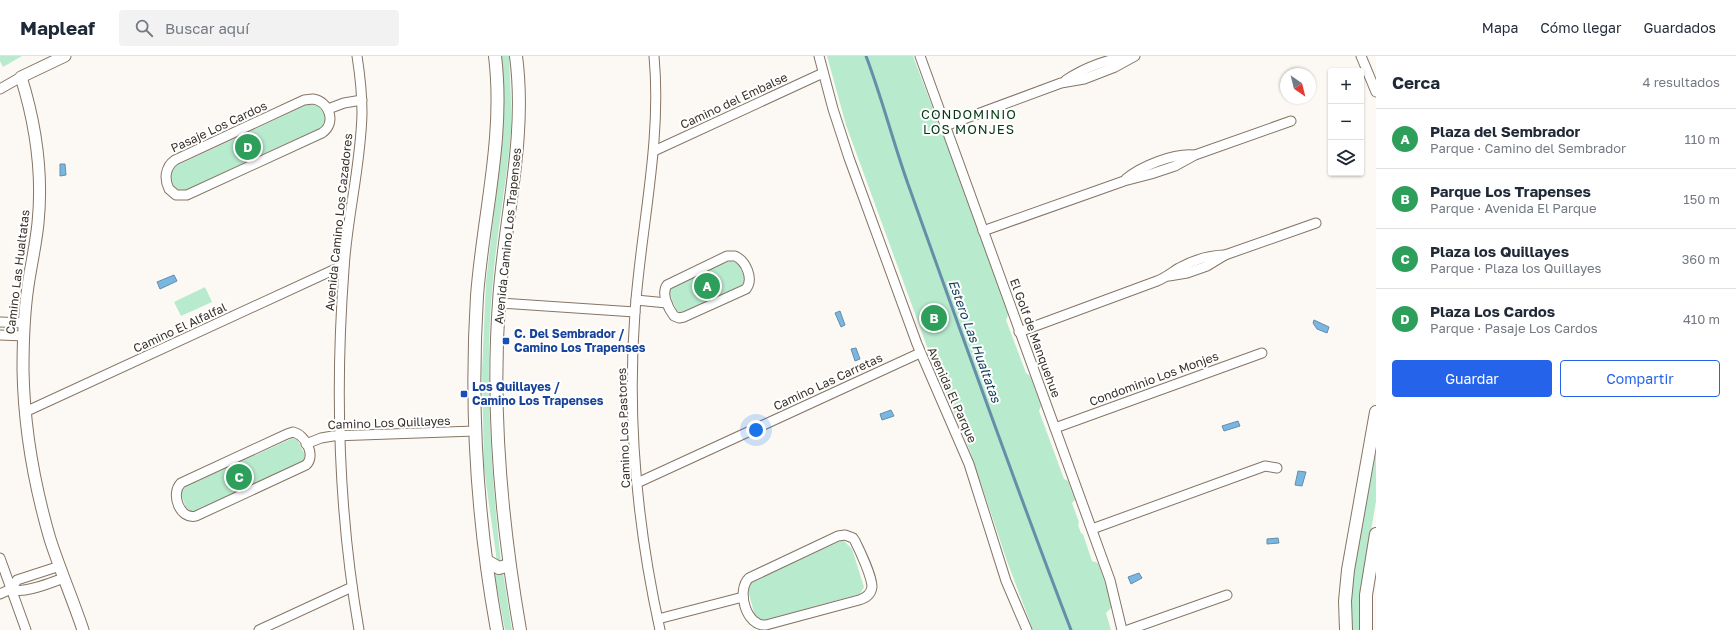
<!DOCTYPE html>
<html lang="es">
<meta charset="utf-8">
<style>
:root{--surface:#fff;--page:#f2f2f3;--text:#1f2937;--muted:#747a83;--line:#e0e1e3;--accent:#2563eb}
body{margin:0;font-family:"Golos Text",sans-serif;background:var(--page);color:var(--text)}
.controls{position:absolute;right:12px;top:12px;display:grid;overflow:hidden;border-radius:4px;box-shadow:0 1px 3px #0004}
.controls button{width:36px;height:36px;display:grid;place-items:center;padding:0;border:0;border-bottom:1px solid var(--line);background:var(--surface);color:var(--text);font:20px sans-serif}
.compass{position:absolute;left:1280px;top:12px;width:36px;height:36px;border-radius:50%;background:var(--surface);box-shadow:0 1px 3px #0004;rotate:145deg}
.you{position:absolute;left:756px;top:374px;width:14px;height:14px;margin:-10px;border:3px solid #fff;border-radius:50%;background:#1a73e8;box-shadow:0 0 0 6px #1a73e833}
.badge{display:grid;place-items:center;width:26px;height:26px;border-radius:50%;background:var(--accent);color:#fff;font-size:13px;font-weight:700}
.pin{position:absolute;translate:-50% -50%;border:2px solid #fff;box-shadow:0 1px 4px #0006}
.list{margin:0;padding:0;list-style:none}
h2{display:flex;justify-content:space-between;align-items:center;height:52px;margin:0;padding:0 16px;font-size:17px}
h2 small{font-size:13px;font-weight:400;color:var(--muted)}
.list li{display:grid;grid-template-columns:26px 1fr auto;gap:12px;align-items:center;box-sizing:border-box;height:60px;padding:0 16px;border-top:1px solid var(--line)}
.list b{display:block;font-size:15px;white-space:nowrap}
.list p{margin:0;font-size:13px;white-space:nowrap;color:var(--muted)}
.list em{font-size:13px;font-style:normal;color:var(--muted)}
.actions{display:flex;gap:8px;padding:12px 16px}
.actions a{flex:1;padding:9px 0;border:1px solid var(--accent);border-radius:4px;text-align:center;font-size:14px;color:var(--accent)}
.actions .main{background:var(--accent);color:#fff}
.icon{flex:none;width:22px;height:22px;fill:none;stroke:currentColor;stroke-width:2;stroke-linecap:round;stroke-linejoin:round}
.map{position:relative;flex:none;width:1376px;height:574px;overflow:hidden}
header{display:flex;align-items:center;gap:24px;box-sizing:border-box;height:56px;padding:0 20px;background:var(--surface);border-bottom:1px solid var(--line)}
header strong{font-size:19px}
nav{display:flex;gap:22px;margin-inline-start:auto;font-size:14px}
.search{width:280px;height:36px;background:var(--page);display:flex;align-items:center;gap:10px;box-sizing:border-box;padding:0 14px;border-radius:4px;color:var(--muted);font-size:15px}
main{display:flex}
aside{flex:1;background:var(--surface)}
.map>svg:first-child{display:block}
</style>
<header>
<strong>Mapleaf</strong>
<div class="search"><svg class="icon" aria-label="search" viewBox="0 0 24 24"><circle cx="10" cy="10" r="6"/><path d="M15 15l6 6"/></svg>Buscar aquí</div>
<nav><a>Mapa</a><a>Cómo llegar</a><a>Guardados</a></nav>
</header>
<main>
<div class="map">
<svg width="1376" height="574" viewBox="0 0 1376 574">
<rect width="100%" height="100%" fill="#fcf9f5"/>
<g fill="#b8eace">
<polygon points="0,0 22,0 3,11 0,5"/>
<path d="M 502,0 L 509,0 C 510,25 512,50 511,76 C 507,125 497,174 493,223 C 484,318 491,413 501,507 L 497,506 L 484,412 L 482,316 L 486,226 L 503,80 L 504,32 Z"/>
<polygon points="827,0 913,0 973,158 1008,259 1006,264 1026,317 1030,320 1041,350 1039,355 1042,363 1064,423 1068,425 1075,444 1072,447 1079,466 1078,469 1081,477 1083,478 1092,505 1098,507 1108,535 1112,551 1106,557 1111,574 1033,574 1007,505 970,395 929,296 846,69"/>
<path d="M 313,46 C 320,50 325,56 325,65 L 320,72 L 186,134 L 177,135 C 170,128 168,117 176,110 Z"/>
<polygon points="730,205 737,207 746,223 742,229 681,257 677,255 669,237 671,231"/>
<polygon points="205,231 212,246 181,260 174,246"/>
<polygon points="293,382 297,383 305,399 303,405 193,456 186,452 181,438 185,431"/>
<path d="M 1376,398 L 1376,445 L 1361,534 L 1361,574 L 1351,574 C 1349,516 1364,457 1374,400 Z"/>
<polygon points="843,484 852,493 864,531 860,538 762,565 755,560 747,531 752,526"/>
<polygon points="494,516 503,516 512,574 505,574"/>
</g>
<g fill="#79b6e2" stroke="#658eaa">
<polygon points="60,108 65,108 66,119 60,120"/>
<polygon points="174,219 177,225 160,233 157,226"/>
<polygon points="840,255 845,269 841,271 835,257"/>
<polygon points="1314,264 1329,271 1327,277 1317,273 1313,267"/>
<polygon points="856,292 860,303 855,305 851,293"/>
<polygon points="891,354 894,360 882,364 880,358"/>
<polygon points="1238,365 1240,370 1224,375 1222,370"/>
<polygon points="1298,415 1306,416 1302,430 1295,429"/>
<polygon points="1278,482 1279,487 1267,488 1267,483"/>
<polygon points="1139,517 1142,522 1131,528 1128,521"/>
</g>
<g fill="none" stroke-linecap="round" stroke-linejoin="round">
<path stroke="#658eaa" stroke-width="3" d="M 866,0 C 882,42 893,86 908,128 C 961,277 1014,426 1071,574"/>
<g stroke="#857565" stroke-width="11">
<g id="minor">
<path d="M 357,0 C 360,19 362,38 362,57 C 361,109 347,161 344,213 C 335,334 338,454 359,574"/>
<path d="M 654,0 C 662,86 641,170 635,256 C 627,362 637,470 660,574"/>
<polyline points="819,0 833,53 849,102 917,288 969,408 1006,525 1027,574"/>
<polyline points="920,0 1110,524 1122,574"/>
<polyline points="1361,0 1376,36"/>
<path d="M 1066,24 C 1084,12 1109,2 1130,1"/>
<polyline points="0,33 21,21"/>
<path d="M 313,43 C 329,45 337,67 322,77 L 187,139 L 176,139 L 169,133 C 164,123 165,111 175,104 L 304,44 Z"/>
<polyline points="328,53 344,47 362,44"/>
<polyline points="945,70 1061,27 1084,23 1115,11 1135,0"/>
<polyline points="654,95 823,17"/>
<path d="M 1126,123 C 1141,110 1174,97 1194,99"/>
<polyline points="983,175 1124,125 1151,118 1175,110 1195,99 1291,65"/>
<path d="M 727,200 L 735,200 C 746,205 754,223 746,233 L 684,261 L 679,262 L 674,260 C 668,252 661,238 667,229 Z"/>
<polyline points="1169,220 1187,217 1207,210 1225,199 1316,167"/>
<polyline points="636,244 667,247"/>
<polyline points="499,247 635,256"/>
<polyline points="0,266 24,267"/>
<path d="M 1019,276 L 1157,225 C 1165,222 1171,217 1179,212 C 1192,205 1210,199 1225,199"/>
<polyline points="0,279 24,280"/>
<polyline points="25,356 344,209"/>
<polyline points="1055,372 1262,297"/>
<path d="M 293,376 C 306,379 316,400 306,409 L 196,460 C 180,464 170,438 181,427 L 287,378 Z"/>
<polyline points="306,388 321,382 333,380 475,375"/>
<polyline points="637,427 920,297"/>
<polyline points="1092,473 1265,410 1277,412"/>
<path d="M 845,479 L 853,482 L 855,485 C 860,495 872,521 872,531 C 871,538 866,542 859,544 L 766,569 C 746,571 736,534 749,522 L 838,480 Z"/>
<polyline points="0,502 26,574"/>
<path d="M 11,533 C 23,539 52,526 64,522"/>
<polyline points="0,538 11,533 17,524 60,510"/>
<polyline points="658,563 743,541"/>
<polyline points="259,574 352,531"/>
<polyline points="1128,574 1227,539"/>
</g>
</g>
<g stroke="#857565" stroke-width="13">
<path id="tertiary" d="M 65,0 L 21,21 C 36,69 43,118 38,167 C 36,188 31,209 28,230 C 24,257 23,286 23,314 C 24,372 34,428 50,483 C 60,514 73,544 83,574"/>
</g>
<g stroke="#857565" stroke-width="14">
<g id="secondary">
<path d="M 495,0 C 505,81 483,160 477,240 C 470,352 477,464 497,574"/>
<path d="M 516,0 C 527,83 504,164 499,246 C 491,357 501,465 520,574"/>
<polyline points="487,505 499,512 509,509"/>
<polyline points="1346,574 1345,545 1348,514 1376,356"/>
<polyline points="1366,574 1366,539 1376,478"/>
</g>
</g>
<use href="#minor" stroke="#fff" stroke-width="9"/>
<use href="#tertiary" stroke="#fff" stroke-width="11"/>
<use href="#secondary" stroke="#fff" stroke-width="12"/>
</g>
<g fill="#1a4fb4" stroke="#fff" stroke-width="1.5">
<rect x="502" y="281" width="8" height="8" rx="2"/>
<rect x="460" y="334" width="8" height="8" rx="2"/>
</g>
<g text-anchor="middle" stroke-width="4" stroke-linejoin="round" paint-order="stroke">
<g font-size="12" fill="#373029" stroke="#fff">
<text transform="translate(734 45) rotate(-25)" y="4">Camino del Embalse</text>
<text transform="translate(219 71) rotate(-25)" y="4">Pasaje Los Cardos</text>
<text transform="translate(339 166) rotate(-84)" y="4">Avenida Camino Los Cazadores</text>
<text transform="translate(508 180) rotate(-84)" y="4">Avenida Camino Los Trapenses</text>
<text transform="translate(18 216) rotate(-83)" y="4">Camino Las Hualtatas</text>
<text transform="translate(180 272) rotate(-25)" y="4">Camino El Alfalfal</text>
<text transform="translate(1035 282) rotate(70)" y="4">El Golf de Manquehue</text>
<text transform="translate(1154 323) rotate(-20)" y="4">Condominio Los Monjes</text>
<text transform="translate(828 326) rotate(-25)" y="4">Camino Las Carretas</text>
<text transform="translate(952 339) rotate(66)" y="4">Avenida El Parque</text>
<text transform="translate(389 367) rotate(-2)" y="4">Camino Los Quillayes</text>
<text transform="translate(624 372) rotate(-92)" y="4">Camino Los Pastores</text>
</g>
<g font-size="12" font-weight="bold" fill="#164399" stroke="#fff" text-anchor="start">
<text x="514" y="282">C. Del Sembrador /<tspan x="514" dy="14">Camino Los Trapenses</tspan></text>
<text x="472" y="335">Los Quillayes /<tspan x="472" dy="14">Camino Los Trapenses</tspan></text>
</g>
<g font-size="13" letter-spacing="1" fill="#073814" stroke="#fff">
<text x="969" y="63">CONDOMINIO<tspan x="969" dy="15">LOS MONJES</tspan></text>
</g>
<g font-size="13" font-style="italic" fill="#0c3d5b" stroke="#fff">
<text transform="translate(975 285) rotate(70)" y="5">Estero Las Hualtatas</text>
</g>
</g>
</svg>
<div class="controls">
<button>+</button>
<button>−</button>
<button><svg class="icon" aria-label="layers" viewBox="0 0 24 24"><path d="M12 4l9 5-9 5-9-5zM3 14l9 5 9-5"/></svg></button>
</div>
<svg class="compass" viewBox="-18 -18 36 36"><path d="M0-13l5 13h-10z" fill="#e53935"/><path d="M0 13l5-13h-10z" fill="#747a83"/></svg>
<div class="you"></div>
<div class="pin badge" style="left:707px;top:230px;background:#2e9e5b">A</div>
<div class="pin badge" style="left:934px;top:262px;background:#2e9e5b">B</div>
<div class="pin badge" style="left:239px;top:421px;background:#2e9e5b">C</div>
<div class="pin badge" style="left:248px;top:91px;background:#2e9e5b">D</div>
</div>
<aside>
<h2>Cerca<small>4 resultados</small></h2>
<ul class="list">
<li><span class="badge" style="background:#2e9e5b">A</span><div><b>Plaza del Sembrador</b><p>Parque · Camino del Sembrador</p></div><em>110 m</em></li>
<li><span class="badge" style="background:#2e9e5b">B</span><div><b>Parque Los Trapenses</b><p>Parque · Avenida El Parque</p></div><em>150 m</em></li>
<li><span class="badge" style="background:#2e9e5b">C</span><div><b>Plaza los Quillayes</b><p>Parque · Plaza los Quillayes</p></div><em>360 m</em></li>
<li><span class="badge" style="background:#2e9e5b">D</span><div><b>Plaza Los Cardos</b><p>Parque · Pasaje Los Cardos</p></div><em>410 m</em></li>
</ul>
<div class="actions"><a class="main">Guardar</a><a>Compartir</a></div>
</aside>
</main>
